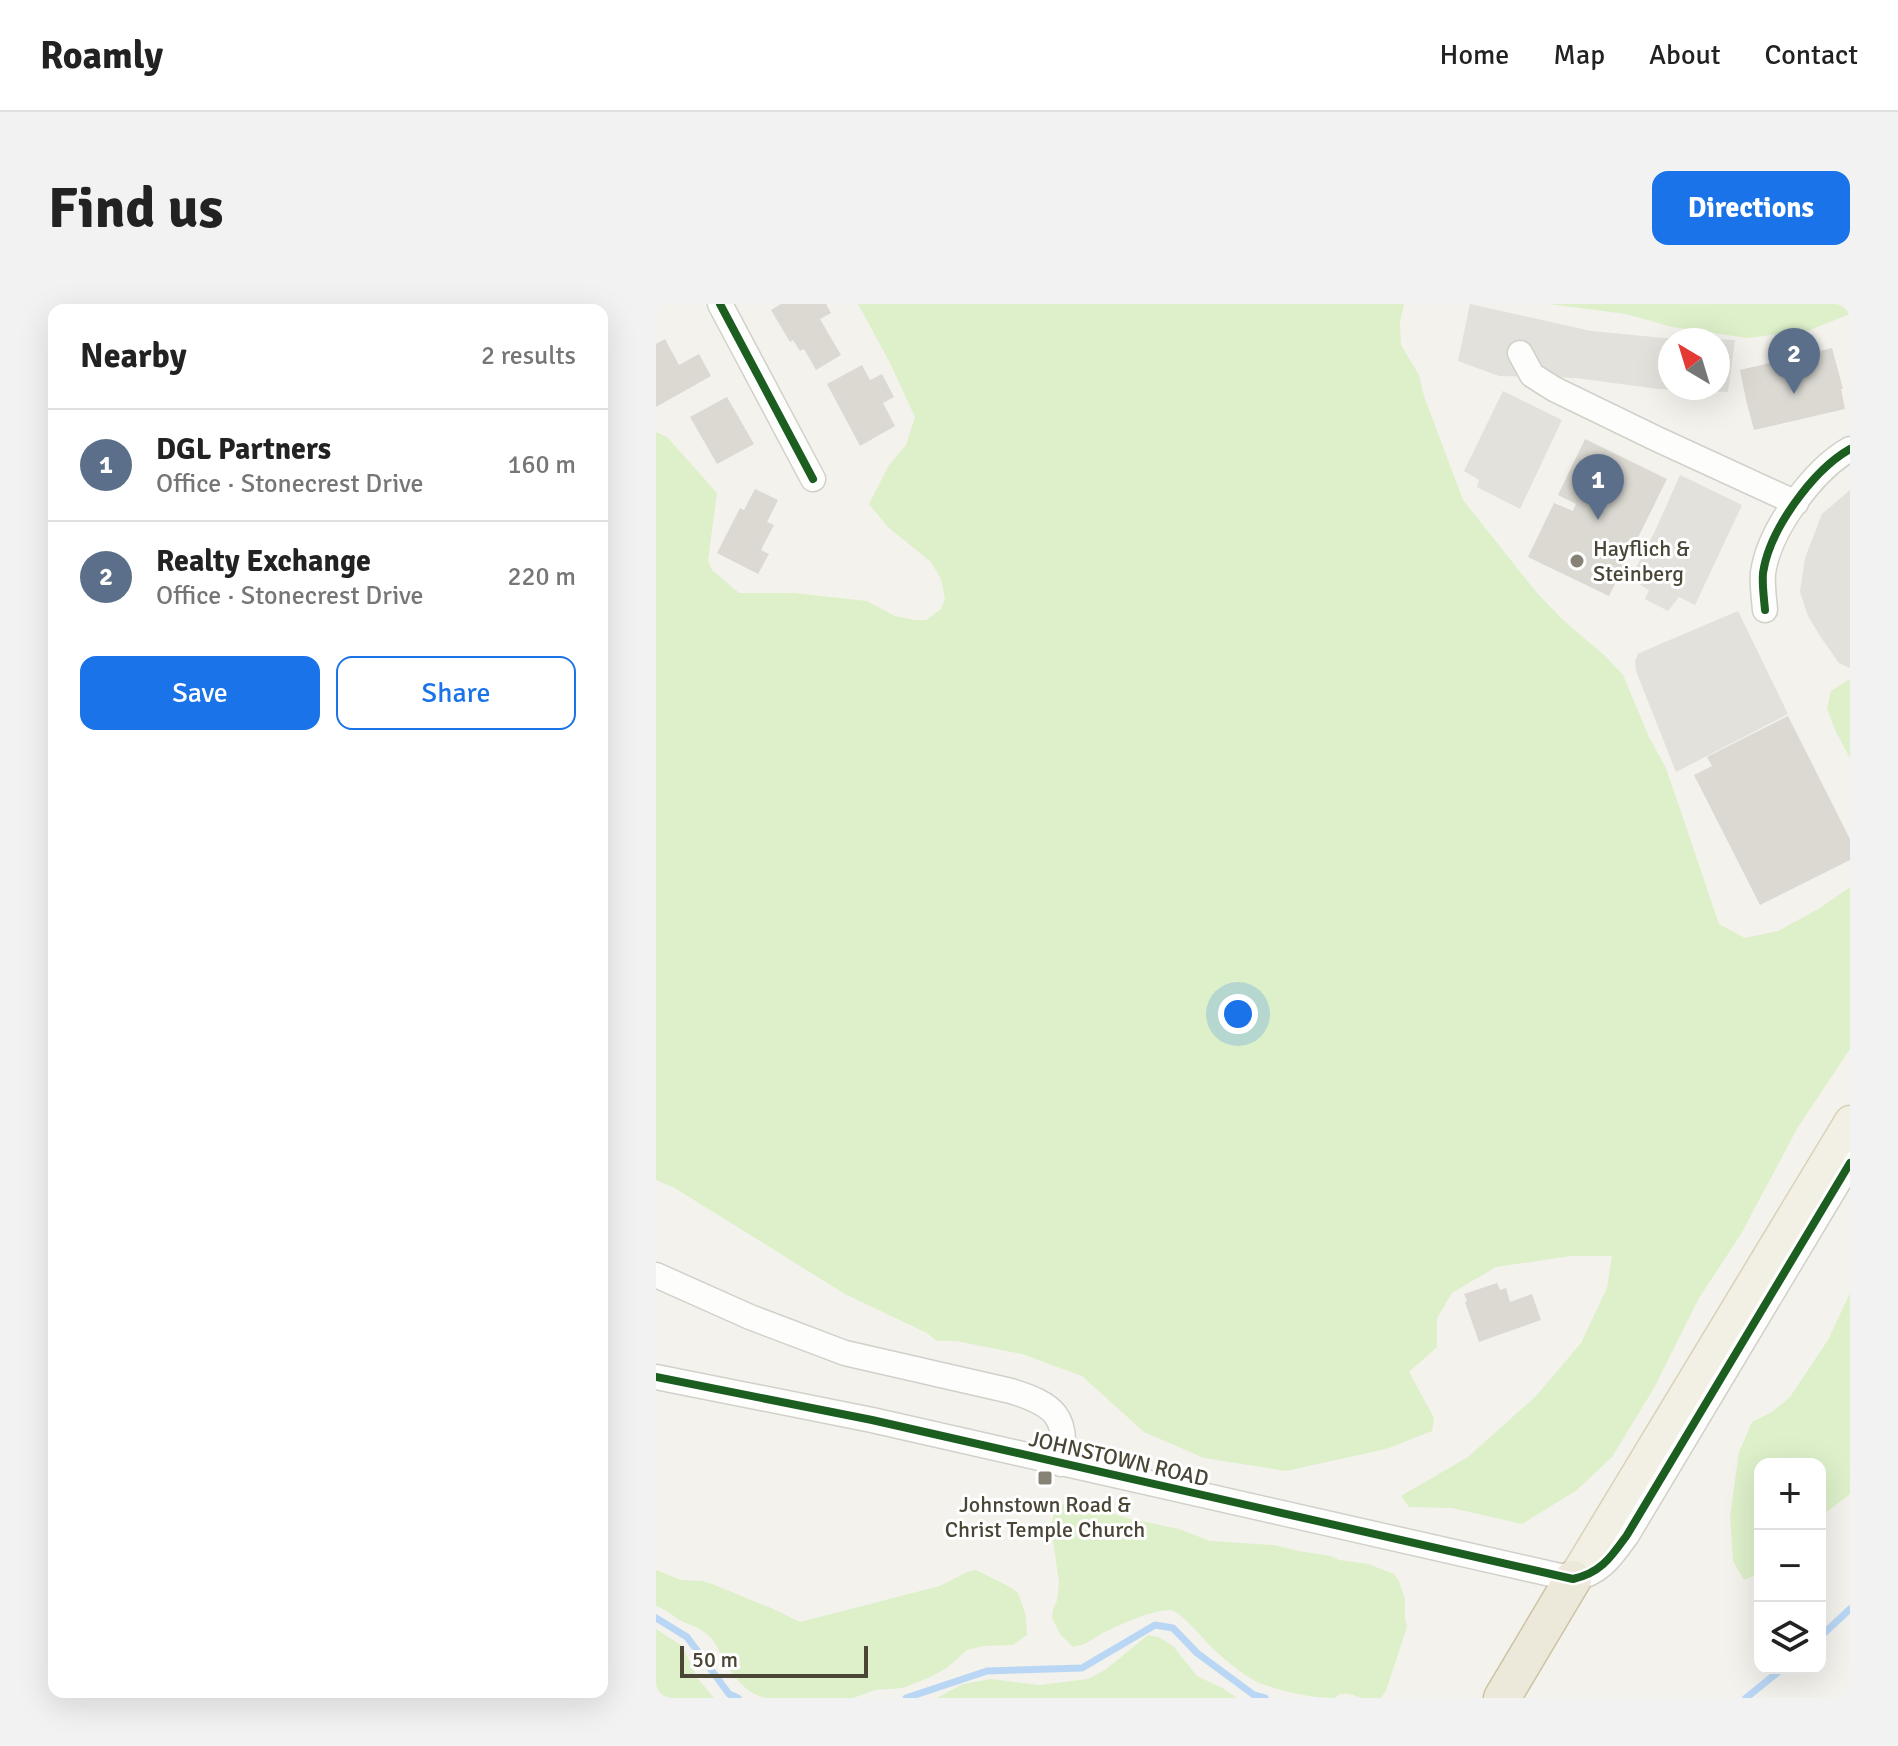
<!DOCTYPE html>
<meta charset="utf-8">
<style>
:root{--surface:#fff;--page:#f2f2f2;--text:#222;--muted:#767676;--line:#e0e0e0;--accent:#1a73e8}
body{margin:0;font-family:Signika,sans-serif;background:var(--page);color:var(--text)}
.controls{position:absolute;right:24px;bottom:24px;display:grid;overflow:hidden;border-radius:16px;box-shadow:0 8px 32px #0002}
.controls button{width:72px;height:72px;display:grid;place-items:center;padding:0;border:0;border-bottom:2px solid var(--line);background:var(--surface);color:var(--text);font:40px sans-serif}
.compass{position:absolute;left:1002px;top:24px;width:72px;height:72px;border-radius:50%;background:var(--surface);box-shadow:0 8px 32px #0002;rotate:322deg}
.scale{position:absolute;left:24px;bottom:20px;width:188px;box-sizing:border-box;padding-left:8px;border:4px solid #4b4536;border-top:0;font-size:22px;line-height:28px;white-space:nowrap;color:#4b4536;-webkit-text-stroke:6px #fff;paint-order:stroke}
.you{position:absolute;left:582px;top:710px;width:28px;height:28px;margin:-20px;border:6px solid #fff;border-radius:50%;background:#1a73e8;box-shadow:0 0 0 12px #1a73e833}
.badge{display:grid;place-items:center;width:52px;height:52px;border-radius:50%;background:var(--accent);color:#fff;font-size:26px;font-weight:700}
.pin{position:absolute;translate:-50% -66px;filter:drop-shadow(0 2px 4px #0008)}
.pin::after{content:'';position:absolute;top:42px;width:28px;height:24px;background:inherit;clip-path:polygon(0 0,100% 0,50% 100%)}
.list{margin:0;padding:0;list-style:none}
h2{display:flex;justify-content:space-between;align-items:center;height:104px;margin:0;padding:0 32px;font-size:34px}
h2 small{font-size:26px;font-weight:400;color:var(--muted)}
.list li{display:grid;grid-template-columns:52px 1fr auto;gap:24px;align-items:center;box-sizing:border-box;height:112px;padding:0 32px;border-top:2px solid var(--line)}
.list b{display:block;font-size:30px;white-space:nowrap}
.list p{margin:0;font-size:26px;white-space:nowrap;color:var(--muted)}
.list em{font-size:26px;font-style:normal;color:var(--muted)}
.actions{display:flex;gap:16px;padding:24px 32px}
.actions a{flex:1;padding:18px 0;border:2px solid var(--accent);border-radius:16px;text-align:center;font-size:28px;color:var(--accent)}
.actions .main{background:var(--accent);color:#fff}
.icon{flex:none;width:44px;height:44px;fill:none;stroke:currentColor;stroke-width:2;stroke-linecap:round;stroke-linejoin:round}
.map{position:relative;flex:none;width:1194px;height:1394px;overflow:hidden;border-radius:16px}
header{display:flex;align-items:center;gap:48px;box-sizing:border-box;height:112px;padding:0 40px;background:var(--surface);border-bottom:2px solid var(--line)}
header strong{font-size:38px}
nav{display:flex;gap:44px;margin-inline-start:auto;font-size:28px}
.intro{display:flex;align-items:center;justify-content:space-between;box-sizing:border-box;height:192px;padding:0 48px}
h1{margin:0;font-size:56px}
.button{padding:20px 36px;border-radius:16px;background:var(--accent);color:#fff;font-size:28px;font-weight:700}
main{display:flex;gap:48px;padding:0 48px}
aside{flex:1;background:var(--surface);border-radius:16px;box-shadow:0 8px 32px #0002}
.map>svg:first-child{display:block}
</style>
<header>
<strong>Roamly</strong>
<nav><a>Home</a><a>Map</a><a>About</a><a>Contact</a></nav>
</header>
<div class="intro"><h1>Find us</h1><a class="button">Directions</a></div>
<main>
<aside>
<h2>Nearby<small>2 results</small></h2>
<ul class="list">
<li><span class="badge" style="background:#5c6f8a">1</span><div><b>DGL Partners</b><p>Office · Stonecrest Drive</p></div><em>160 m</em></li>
<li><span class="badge" style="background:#5c6f8a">2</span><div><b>Realty Exchange</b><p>Office · Stonecrest Drive</p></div><em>220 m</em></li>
</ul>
<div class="actions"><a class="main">Save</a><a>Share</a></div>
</aside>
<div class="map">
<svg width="1194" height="1394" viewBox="0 0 1194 1394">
<rect width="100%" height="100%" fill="#f3f2ec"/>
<g fill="#ddf0ca">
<polygon points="202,0 748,0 744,18 745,41 763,71 768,92 807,196 881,289 907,316 949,352 967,371 993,433 1010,464 1063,620 1089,634 1122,627 1164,604 1194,583 1194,745 1142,823 1085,930 1043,994 998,1084 956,1153 921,1186 866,1220 796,1204 753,1203 745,1192 812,1153 880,1092 925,1039 951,984 956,952 915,952 840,963 796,989 781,1014 781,1043 753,1068 778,1114 776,1127 730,1145 630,1167 548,1154 488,1128 426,1072 366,1050 300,1037 281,1037 271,1029 189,990 17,883 0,876 0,128 11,133 61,189 52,256 56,266 83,289 138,289 211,297 239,312 259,316 270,316 285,305 289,295 285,275 275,258 232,223 213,200 233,161 250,141 259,113 233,57"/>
<polygon points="893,0 1194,0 1194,10 1154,26 1092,34 1016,23 970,10"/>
<polygon points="1194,375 1194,454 1180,428 1171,405 1175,387"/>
<polygon points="1194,989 1194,1190 1164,1213 1164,1160 1104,1160 1104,1269 1088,1276 1077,1257 1074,1212 1083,1148 1096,1118 1116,1108 1134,1093 1172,1036"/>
<path d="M 407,1200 L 427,1201 L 471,1214 L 523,1225 L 554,1237 L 618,1241 L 642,1247 L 675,1252 L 683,1256 L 712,1260 L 738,1270 L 743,1277 L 749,1295 L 749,1314 L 751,1323 L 730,1387 L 725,1394 C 719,1394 712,1394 706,1394 C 700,1393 695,1389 688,1390 C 679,1390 685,1392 677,1394 C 655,1394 619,1386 599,1377 C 587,1370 575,1361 564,1351 C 554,1343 525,1307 515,1306 C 497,1305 461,1322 445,1330 C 435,1336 429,1341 417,1343 L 404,1330 L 396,1314 L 397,1305 L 401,1297 L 403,1279 L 395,1222 L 399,1204 Z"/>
<path d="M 0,1266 L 25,1276 L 46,1277 L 56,1280 L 115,1304 L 144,1318 L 284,1282 L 311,1268 L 320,1266 L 354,1283 L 362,1289 L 370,1312 L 371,1331 L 357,1341 L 328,1342 L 311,1346 L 291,1364 L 272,1374 L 247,1384 L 219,1386 L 197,1394 L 110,1394 C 89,1389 79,1374 68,1356 C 64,1349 61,1341 55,1334 C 46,1323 34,1322 22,1315 C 15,1310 8,1305 0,1302 Z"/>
<polygon points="0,1325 26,1342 42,1375 58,1394 0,1394"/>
<polygon points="492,1331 502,1333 517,1342 541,1372 568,1385 581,1394 281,1394 307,1380 335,1375 383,1381 432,1375 449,1366"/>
</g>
<g fill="#e2e1db" fill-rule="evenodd">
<path d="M 814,0 L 935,27 L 1008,34 L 1079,36 L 1072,88 L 1002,85 L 920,74 L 843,72 L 802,57 ZM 1014,36 L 1062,36 L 1062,84 L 1014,84 Z"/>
<polygon points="847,87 906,116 864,205 821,183 823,176 808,167"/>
<polygon points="1024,171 1086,201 1039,301 1023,293 1012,307 989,295 993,286 974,275 1000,225"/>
<polygon points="1194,186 1194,364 1183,359 1164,332 1152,312 1144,288 1149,254 1166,210"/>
<polygon points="1082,307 1132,410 1020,468 980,367 979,357 982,350 988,347"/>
</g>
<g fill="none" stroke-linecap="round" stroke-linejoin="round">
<g stroke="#b9d7f5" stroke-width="7">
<polyline points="0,1314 31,1333 73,1390 82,1394"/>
<polyline points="1164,1333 1194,1305"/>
<polyline points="250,1394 331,1367 426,1364 499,1321 517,1324 541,1349 598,1391 609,1394"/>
<polyline points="1090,1394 1127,1364"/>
</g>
</g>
<g fill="#dbd9d2">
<polygon points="125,0 170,0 175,9 164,15 185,51 160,66 148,45 144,47 137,36 134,38 115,6"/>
<polygon points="9,35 23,61 43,50 55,72 0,103 0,40"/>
<polygon points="1176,44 1187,85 1185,85 1189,105 1098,126 1090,96 1084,66"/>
<polygon points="206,61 214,76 226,70 238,93 227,99 239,122 204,142 171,80"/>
<polygon points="71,93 98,140 61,160 34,113"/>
<polygon points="929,135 1011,175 953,292 872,253 898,199 917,207 920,200 902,191"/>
<polygon points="99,185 122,196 111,218 118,221 105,246 113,250 102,270 61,249 84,204 88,206"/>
<polygon points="1132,412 1194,535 1194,556 1104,601 1038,471 1056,462 1051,453"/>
<polygon points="841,979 844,986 850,984 854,998 876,990 885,1016 823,1038 809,998 811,997 808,990"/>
</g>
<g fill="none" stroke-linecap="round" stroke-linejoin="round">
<g stroke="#d1d0ca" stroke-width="27">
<g id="minor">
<polyline points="64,0 157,175"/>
<polyline points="864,49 876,71 898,85 1001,135 1140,199"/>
<path d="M 1109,306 C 1108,294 1106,281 1107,269 C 1113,226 1157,166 1194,145"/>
<path d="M 0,971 L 94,1013 L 189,1049 L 355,1087 C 397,1100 414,1112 405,1160"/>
<path d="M 0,1073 L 216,1116 L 917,1275 C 945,1269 955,1253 971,1231 L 1194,859"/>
</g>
</g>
<g stroke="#d8d2b8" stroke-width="33">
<polyline id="major" points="917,1275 1194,817"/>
</g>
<g stroke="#cec3a4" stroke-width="39">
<polyline id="highway" points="846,1394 917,1275"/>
</g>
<use href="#minor" stroke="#fdfdfc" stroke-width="24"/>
<use href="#major" stroke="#f2efe5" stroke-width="30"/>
<use href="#highway" stroke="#ede9da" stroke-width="36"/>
<g stroke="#fff" stroke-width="13">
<g id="cycleway">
<polyline points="64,0 157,175"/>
<path d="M 1109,306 C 1108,294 1106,281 1107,269 C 1113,226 1157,166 1194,145"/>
<path d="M 0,1073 L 216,1116 L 917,1275 C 945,1269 955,1253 971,1231 L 1194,859"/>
</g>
</g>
<use href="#cycleway" stroke="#1b5e20" stroke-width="8"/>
</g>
<g fill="#868276" stroke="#fff" stroke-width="3">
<circle cx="921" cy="257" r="8"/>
<rect x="381" y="1166" width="16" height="16" rx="4"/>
</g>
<g text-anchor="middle" stroke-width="6" stroke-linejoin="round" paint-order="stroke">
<g font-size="22" fill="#4b4536" stroke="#fff" text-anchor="start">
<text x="937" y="252">Hayflich &amp;<tspan x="937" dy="25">Steinberg</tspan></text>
<text x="389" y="1208" text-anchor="middle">Johnstown Road &amp;<tspan x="389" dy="25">Christ Temple Church</tspan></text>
</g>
<g font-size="22" fill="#4b4536" stroke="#fff">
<text transform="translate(463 1154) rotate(13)" y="8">JOHNSTOWN ROAD</text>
</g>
</g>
</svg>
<div class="controls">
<button>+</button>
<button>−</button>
<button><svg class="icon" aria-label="layers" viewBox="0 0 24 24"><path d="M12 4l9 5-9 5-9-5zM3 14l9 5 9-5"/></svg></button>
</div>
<svg class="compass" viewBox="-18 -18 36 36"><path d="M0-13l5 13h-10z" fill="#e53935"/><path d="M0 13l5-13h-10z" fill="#767676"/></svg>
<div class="scale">50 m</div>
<div class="you"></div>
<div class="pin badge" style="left:942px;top:216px;background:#5c6f8a">1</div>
<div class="pin badge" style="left:1138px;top:90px;background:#5c6f8a">2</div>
</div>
</main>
